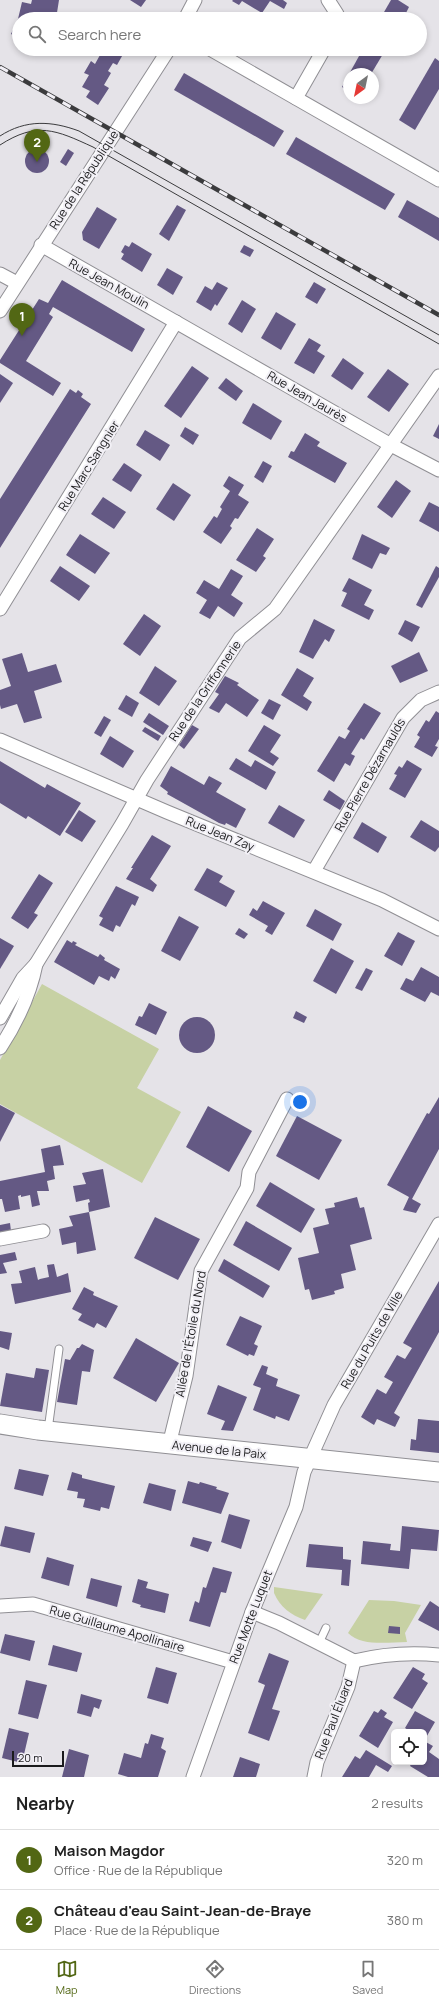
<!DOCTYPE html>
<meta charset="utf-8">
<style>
:root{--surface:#fff;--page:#f2f2f2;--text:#222;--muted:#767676;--line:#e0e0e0;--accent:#526714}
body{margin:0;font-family:Manrope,sans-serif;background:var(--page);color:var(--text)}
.controls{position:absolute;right:12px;bottom:12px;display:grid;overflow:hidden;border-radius:6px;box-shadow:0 2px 6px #0003}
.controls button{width:36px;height:36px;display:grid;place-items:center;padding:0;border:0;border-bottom:1px solid var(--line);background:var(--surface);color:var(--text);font:20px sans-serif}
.compass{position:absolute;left:343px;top:68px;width:36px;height:36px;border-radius:50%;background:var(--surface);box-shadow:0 2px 6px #0003;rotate:213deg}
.scale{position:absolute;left:12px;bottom:10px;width:52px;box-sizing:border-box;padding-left:4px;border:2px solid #1a1a1c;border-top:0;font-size:11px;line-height:14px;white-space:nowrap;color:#1a1a1c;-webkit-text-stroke:3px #f2f0f6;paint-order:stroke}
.you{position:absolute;left:300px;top:1102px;width:14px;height:14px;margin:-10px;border:3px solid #fff;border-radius:50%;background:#1a73e8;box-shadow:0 0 0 6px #1a73e833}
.badge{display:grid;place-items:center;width:26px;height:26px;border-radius:50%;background:var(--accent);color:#fff;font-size:13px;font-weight:700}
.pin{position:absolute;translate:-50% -33px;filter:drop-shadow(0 1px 2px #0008)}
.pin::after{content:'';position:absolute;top:21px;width:14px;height:12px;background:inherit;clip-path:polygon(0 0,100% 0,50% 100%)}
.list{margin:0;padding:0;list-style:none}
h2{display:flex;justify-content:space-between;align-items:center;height:52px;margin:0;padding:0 16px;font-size:17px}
h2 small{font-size:13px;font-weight:400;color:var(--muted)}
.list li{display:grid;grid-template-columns:26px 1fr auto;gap:12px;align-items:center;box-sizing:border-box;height:60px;padding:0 16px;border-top:1px solid var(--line)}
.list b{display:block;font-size:15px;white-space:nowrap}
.list p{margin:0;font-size:13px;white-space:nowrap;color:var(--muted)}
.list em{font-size:13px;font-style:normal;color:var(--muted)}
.icon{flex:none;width:22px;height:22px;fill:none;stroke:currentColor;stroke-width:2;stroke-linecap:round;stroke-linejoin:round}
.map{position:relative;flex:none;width:439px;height:1777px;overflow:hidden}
.search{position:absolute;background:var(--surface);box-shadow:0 2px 6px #0003;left:12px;right:12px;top:12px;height:44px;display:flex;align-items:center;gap:10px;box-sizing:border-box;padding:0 14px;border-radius:22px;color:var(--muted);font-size:15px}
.sheet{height:172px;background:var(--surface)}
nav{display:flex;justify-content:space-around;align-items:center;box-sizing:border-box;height:56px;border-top:1px solid var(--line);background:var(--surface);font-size:11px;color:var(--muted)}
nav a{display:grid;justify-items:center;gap:2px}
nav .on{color:var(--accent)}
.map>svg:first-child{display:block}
</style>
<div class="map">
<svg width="439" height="1777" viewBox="0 0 439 1777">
<rect width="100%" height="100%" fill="#e5e3e8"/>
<g fill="#c7d1a4">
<polygon points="42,984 159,1049 137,1088 181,1112 142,1183 0,1104 0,1060"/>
<path d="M 274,1587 L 323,1594 L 305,1620 C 291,1615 280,1607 274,1593 Z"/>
<path d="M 369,1600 L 394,1601 L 421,1605 L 405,1633 L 407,1642 C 389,1642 362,1647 348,1633 Z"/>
</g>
<g fill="#645984">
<polygon points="32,0 59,0 56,19 19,19 19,38 11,34 18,19 22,2 31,4"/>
<polygon points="130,0 146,0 141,7"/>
<polygon points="233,0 283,0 287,3 284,9 270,1 262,13 242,1 239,5 232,1"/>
<polygon points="391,0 398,0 409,7 403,19 380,19"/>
<polygon points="98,49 126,49 117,65 113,63 108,71 111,73 104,85 109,88 98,105 86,97 90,91 82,87 89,75 84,73 91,61 95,64 100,55 96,53"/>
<polygon points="363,49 386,49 371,74 349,74"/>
<polygon points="435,58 439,61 439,89 415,130 399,120"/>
<polygon points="184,73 284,131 274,147 174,90"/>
<polygon points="349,74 349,91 342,87"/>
<polygon points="296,137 395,194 385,210 286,154"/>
<polygon points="68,149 74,153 66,166 60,162"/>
<circle cx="37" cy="161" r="12"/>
<polygon points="407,200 439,218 439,241 398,217"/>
<polygon points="177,205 186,210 169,241 159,234"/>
<polygon points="97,207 117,219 99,249 83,240 82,232"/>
<polygon points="132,242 152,254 142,272 121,259 124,254 121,252 125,245 129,247"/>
<polygon points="244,245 254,250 250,257 240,252"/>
<polygon points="167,268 183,277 173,295 157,285"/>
<polygon points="62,280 145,329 132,352 53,307 49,314 53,317 26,361 61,383 53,396 0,363 0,360 39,299 48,303"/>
<polygon points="217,282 228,288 217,306 215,304 211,311 196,302 205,286 212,290"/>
<polygon points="314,282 326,289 317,304 305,297"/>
<polygon points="242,300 256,309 242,333 228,324"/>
<polygon points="276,312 296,324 281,350 261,338"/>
<polygon points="309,338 321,345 317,351 325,356 314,374 294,363"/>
<polygon points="343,358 364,373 352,390 331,376"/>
<polygon points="192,366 209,378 181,418 164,406"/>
<polygon points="388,369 409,384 389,412 367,397"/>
<polygon points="0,374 13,383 0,403"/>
<polygon points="226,378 243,391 236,401 218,388"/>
<polygon points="70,389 76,393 78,390 83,394 81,397 91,404 0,548 0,499"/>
<polygon points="253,403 282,421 271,440 242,423"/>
<polygon points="439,424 439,439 433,436"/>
<polygon points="185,427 199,435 193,445 180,436"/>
<polygon points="145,430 170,445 160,461 136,445"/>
<polygon points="305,433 320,442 317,446 347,463 335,483 288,457 291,451 294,452"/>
<polygon points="263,461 272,466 263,483 254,477"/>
<polygon points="124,463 142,475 131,492 112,480"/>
<polygon points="229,476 244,485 238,495 249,502 238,519 235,518 230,526 232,528 221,544 203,532 214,516 217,518 222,509 220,507 230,491 223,486"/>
<polygon points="396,480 411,491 392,518 377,507"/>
<polygon points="173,483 191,495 174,521 156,509"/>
<polygon points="103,497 126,512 114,529 91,514"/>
<polygon points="429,502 439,507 439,532 419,521"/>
<polygon points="257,528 274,539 263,556 266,558 256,572 236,560"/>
<polygon points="80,534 110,553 95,574 66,555"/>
<polygon points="362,534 390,548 386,555 380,553 372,569 352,559"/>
<polygon points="60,566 90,586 79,601 50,581"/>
<polygon points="436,566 439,568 439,577 422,608 416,605"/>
<polygon points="231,569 243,576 231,595 243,603 234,617 218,606 210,619 199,613 207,600 196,593 204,580 219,589"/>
<polygon points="349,578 372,590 364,605 374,610 369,620 341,606 347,593 342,591"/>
<polygon points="144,614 161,626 140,656 123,644"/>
<polygon points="314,619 335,630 329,642 325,639 313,659 299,652"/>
<polygon points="405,620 420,627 412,642 398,634"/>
<polygon points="419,652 428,671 400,683 391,666"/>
<polygon points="22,653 28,672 56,664 62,682 34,691 42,718 24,723 17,704 1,709 0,705 0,690 11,686 2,659"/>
<polygon points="155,666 177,681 159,706 139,693"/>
<polygon points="297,668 314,678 303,696 312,702 307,711 281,695"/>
<polygon points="225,676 239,683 237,685 259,700 247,717 226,703 219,713 209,708 219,694 215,692"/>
<polygon points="126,695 139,703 132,717 118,709"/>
<polygon points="269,699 281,705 273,720 261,713"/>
<polygon points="364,703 381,713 364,740 361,738 351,754 355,756 350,766 345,763 334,782 317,771 339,736 345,739 350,731 347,729"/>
<polygon points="436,711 439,713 439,739 435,746 438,747 432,757 414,747 420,737 417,735 426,720 429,722"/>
<polygon points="149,713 169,726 163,735 143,722"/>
<polygon points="104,716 111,720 101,737 94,733"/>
<polygon points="192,725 199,729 184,749 179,745"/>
<polygon points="264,725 281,735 270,752 279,758 273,766 248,751"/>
<polygon points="145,727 161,736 158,741 142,731"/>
<polygon points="110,736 134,751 123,768 100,754"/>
<polygon points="236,758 251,767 255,760 276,772 266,790 229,769"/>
<polygon points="407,760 422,769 405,798 389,789 397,775 394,774 399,766 402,768"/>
<polygon points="0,761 45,788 47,784 81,803 60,836 28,816 26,819 0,803"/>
<polygon points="171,766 204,785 209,776 222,783 216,792 246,809 236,828 226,823 225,825 219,823 167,794 168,792 160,786"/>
<polygon points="329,790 345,801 340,810 323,800"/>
<polygon points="279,805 305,820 294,838 268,823"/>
<polygon points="79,810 96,821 82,842 65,832"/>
<polygon points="421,820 439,831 439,847 435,852 410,837"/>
<polygon points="362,822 387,837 378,853 353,838"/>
<polygon points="152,835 171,846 150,879 157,885 153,892 126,879 133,868 131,868"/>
<polygon points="207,868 223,876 219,882 235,891 226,907 194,890"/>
<polygon points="39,874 53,883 34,913 38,915 28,929 11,918"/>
<polygon points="116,886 139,897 135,906 132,904 120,927 116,925 113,932 99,925 103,918 99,916"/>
<polygon points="263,901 285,913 272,935 265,931 268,926 249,915 253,908 257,911"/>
<polygon points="315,909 342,924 333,941 306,926"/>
<polygon points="179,916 199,927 180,961 161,951"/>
<polygon points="239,928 248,934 244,939 235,934"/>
<polygon points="398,932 415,941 402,966 384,956"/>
<polygon points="0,938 14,946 0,969"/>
<polygon points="67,940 72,943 73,941 77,943 75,945 98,957 100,954 105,958 104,960 120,969 115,979 111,976 109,981 99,976 94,985 54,962"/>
<polygon points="331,948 354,961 336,994 313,981"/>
<polygon points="421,967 439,977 439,996 431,992 425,1002 400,989 406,978 413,981"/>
<polygon points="366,968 373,971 362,991 355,988"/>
<polygon points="149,1003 167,1012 156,1035 135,1025 139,1016 142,1017"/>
<polygon points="296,1011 307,1017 304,1023 293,1018"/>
<circle cx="197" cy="1035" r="18"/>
<polygon points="439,1097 439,1149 412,1199 421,1204 416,1213 403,1210 409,1197 387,1185 427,1113 429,1114"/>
<polygon points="0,1105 15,1113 0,1142"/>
<polygon points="208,1106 252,1131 229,1172 186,1147"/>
<polygon points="297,1116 342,1140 319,1180 276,1156"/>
<polygon points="60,1145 64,1165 53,1166 55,1179 47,1181 49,1191 37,1191 40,1205 32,1207 30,1195 21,1197 21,1195 18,1196 20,1209 5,1212 2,1199 0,1199 0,1181 45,1172 41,1149"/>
<polygon points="103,1169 110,1207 89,1212 96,1250 77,1254 76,1242 62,1245 59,1229 73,1226 69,1216 89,1212 88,1203 90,1202 89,1199 76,1202 73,1186 86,1184 82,1173"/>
<polygon points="270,1182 315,1209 301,1233 256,1206"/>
<polygon points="357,1197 360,1208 364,1207 372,1239 350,1245 356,1270 341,1274 344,1288 334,1291 335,1294 312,1300 309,1289 305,1290 298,1258 319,1253 313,1228 329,1224 325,1209 335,1207 334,1203"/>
<polygon points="155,1217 200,1239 178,1280 134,1258"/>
<polygon points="246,1221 292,1248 279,1271 233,1245"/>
<polygon points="10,1223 11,1231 0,1233 0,1225"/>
<polygon points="15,1252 17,1260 3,1263 7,1273 0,1274 0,1255"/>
<polygon points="224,1259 270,1286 263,1298 218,1271"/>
<polygon points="54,1264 57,1277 68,1273 71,1292 15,1304 11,1284 22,1283 19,1271 35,1267 38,1280 40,1279 49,1277 47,1265"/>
<polygon points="439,1281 439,1332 394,1413 400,1417 395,1427 377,1419 374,1425 361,1417 377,1389 386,1394 393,1382 384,1377 397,1355 405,1359 412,1348 403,1343"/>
<polygon points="84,1287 94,1292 93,1295 118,1306 106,1328 97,1323 94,1328 78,1320 82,1314 72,1309"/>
<polygon points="240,1316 262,1326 254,1344 258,1346 254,1356 249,1354 248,1356 226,1345"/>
<polygon points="0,1331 12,1333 9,1350 0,1347"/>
<polygon points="136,1338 179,1363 156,1402 113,1378"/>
<polygon points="82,1344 94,1350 90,1372 82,1371 77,1405 57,1402 65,1359 70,1360 77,1348 79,1348"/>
<polygon points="262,1365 268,1367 266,1374 278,1379 276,1386 300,1395 289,1421 276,1416 275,1419 253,1410 261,1388 253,1385"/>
<polygon points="36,1368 49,1370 42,1412 0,1406 6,1373 34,1378"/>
<polygon points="218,1385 247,1397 233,1431 221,1430 225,1421 207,1414"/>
<polygon points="418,1419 439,1421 439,1453 410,1450 411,1439 416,1440"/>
<polygon points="19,1469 49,1475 43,1496 14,1489"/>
<polygon points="72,1472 82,1475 82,1478 115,1486 109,1509 101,1507 100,1511 83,1507 85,1499 77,1498 78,1492 67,1490"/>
<polygon points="188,1481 199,1484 200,1482 217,1487 216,1489 229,1493 221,1514 182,1503"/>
<polygon points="149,1483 176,1490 171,1511 143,1503"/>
<polygon points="229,1514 250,1520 241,1549 221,1542"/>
<polygon points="5,1526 35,1533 30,1553 0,1546"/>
<polygon points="402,1526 439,1530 437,1551 411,1549 409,1569 361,1564 363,1541 391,1544 390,1550 400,1551"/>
<polygon points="193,1537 212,1542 208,1552 190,1546"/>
<polygon points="309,1544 343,1547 343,1559 351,1560 349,1586 341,1585 342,1570 306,1567"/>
<polygon points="47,1557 74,1565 69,1586 41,1578"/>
<polygon points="213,1567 232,1572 226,1593 221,1592 210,1627 189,1621 195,1601 199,1603 203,1587 206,1588"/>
<polygon points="91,1578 122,1586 117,1607 86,1598"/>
<polygon points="138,1579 148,1582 146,1588 169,1594 165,1613 140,1607 141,1605 132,1602"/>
<polygon points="430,1601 439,1607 439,1631 418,1620"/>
<polygon points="389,1626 400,1627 400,1634 388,1633"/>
<polygon points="5,1634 35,1641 30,1661 0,1653"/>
<polygon points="53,1645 82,1653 77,1672 48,1665"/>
<polygon points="269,1653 289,1661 272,1709 280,1711 269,1741 248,1733 265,1685 258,1682"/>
<polygon points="156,1667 177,1673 168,1704 147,1698"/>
<polygon points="413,1667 425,1674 422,1679 428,1683 412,1709 393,1698"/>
<polygon points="26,1680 47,1685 38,1719 18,1714"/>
<polygon points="81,1694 102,1700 99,1709 94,1707 91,1717 77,1713"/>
<polygon points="381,1709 387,1713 384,1717 393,1722 378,1748 359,1736 374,1711 378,1713"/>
<polygon points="415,1711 435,1722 424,1741 433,1746 429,1752 439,1759 439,1777 428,1777 410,1766 412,1762 424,1762 424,1732 411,1732 405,1728"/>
<polygon points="9,1728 29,1733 22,1763 2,1758"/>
<polygon points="151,1734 164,1738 161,1748 166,1751 158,1777 128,1777 118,1774 124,1753 141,1758 145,1743 148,1744"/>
<polygon points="69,1749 89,1755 84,1777 62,1777"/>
<polygon points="366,1750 392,1766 388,1772 376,1765 369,1777 342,1777 355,1756 360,1759"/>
<polygon points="240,1757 260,1764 256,1777 233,1777"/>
</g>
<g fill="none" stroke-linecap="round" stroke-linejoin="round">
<g stroke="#908f94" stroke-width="9">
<g id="lane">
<polyline points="48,1430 59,1349"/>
<polyline points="319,1643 326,1628"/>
</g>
</g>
<g stroke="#908f94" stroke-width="15">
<g id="street">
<polyline points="328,0 337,14 337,19"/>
<polyline points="185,19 195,0"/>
<polyline points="210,49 439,180"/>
<polyline points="296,98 324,49"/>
<polyline points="41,245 391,445 439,470"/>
<polyline points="0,274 17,283"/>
<polyline points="0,311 169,49"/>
<polyline points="0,609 176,322"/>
<polyline points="0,740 167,812 382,900 439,929"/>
<polyline points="314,871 403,718 421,700 439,692"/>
<polyline points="0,1018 23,978 36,964 122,824 147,780 240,638 275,609 439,376"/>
<path d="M 0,1048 C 17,1022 30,995 36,964"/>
<polyline points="0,1239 43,1231"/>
<polyline points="169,1445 186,1376 201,1271 247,1188 249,1172 287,1099"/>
<polyline points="0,1606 33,1604 233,1662"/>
<polyline points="252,1612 279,1623 354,1661"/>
<path d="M 354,1661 C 383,1654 410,1652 439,1655"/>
<polyline points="193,1777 252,1612 296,1507 304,1472 334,1405 439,1224"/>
<polyline points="314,1777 317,1762 348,1687 354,1661"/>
</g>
</g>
<g stroke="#908f94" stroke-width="21">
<polyline id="secondary" points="0,1424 38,1430 439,1472"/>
</g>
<use href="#lane" stroke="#fff" stroke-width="7"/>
<use href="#street" stroke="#fff" stroke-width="13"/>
<use href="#secondary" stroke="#fff" stroke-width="19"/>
<g stroke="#3b3b3d" stroke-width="1">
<path d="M 0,136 C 26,119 52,121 79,131 L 439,335"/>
<path d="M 0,145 C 37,121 56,130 93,147 L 439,344"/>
</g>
<g stroke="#3b3b3d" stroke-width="4.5">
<polyline id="rail" points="0,67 439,315"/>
</g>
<use href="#rail" stroke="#f2f0f6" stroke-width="3" stroke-dasharray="9" stroke-linecap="butt"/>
</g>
<g text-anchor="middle" stroke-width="4" stroke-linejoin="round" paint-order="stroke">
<g font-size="12" fill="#1a1a1c" stroke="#f2f0f6">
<text transform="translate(84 180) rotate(-57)" y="4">Rue de la République</text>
<text transform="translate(109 284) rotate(29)" y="4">Rue Jean Moulin</text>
<text transform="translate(307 397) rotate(30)" y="4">Rue Jean Jaurès</text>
<text transform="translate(89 466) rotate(-58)" y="4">Rue Marc Sangnier</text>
<text transform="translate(205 691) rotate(-56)" y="4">Rue de la Griffonnerie</text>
<text transform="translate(370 775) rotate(-60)" y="4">Rue Pierre Dézarnaulds</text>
<text transform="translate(220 834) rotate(22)" y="4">Rue Jean Zay</text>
<text transform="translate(191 1334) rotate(-80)" y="4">Allée de l'Étoile du Nord</text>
<text transform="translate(372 1340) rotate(-60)" y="4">Rue du Puits de Ville</text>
<text transform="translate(219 1450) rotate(6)" y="4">Avenue de la Paix</text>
<text transform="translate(251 1617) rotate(-69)" y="4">Rue Motte Luquet</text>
<text transform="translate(117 1629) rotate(16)" y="4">Rue Guillaume Apollinaire</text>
<text transform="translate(334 1719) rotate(-69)" y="4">Rue Paul Éluard</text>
</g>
</g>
</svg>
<div class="controls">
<button><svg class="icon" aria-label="locate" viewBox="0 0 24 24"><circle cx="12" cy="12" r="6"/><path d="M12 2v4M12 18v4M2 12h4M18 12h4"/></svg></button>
</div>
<svg class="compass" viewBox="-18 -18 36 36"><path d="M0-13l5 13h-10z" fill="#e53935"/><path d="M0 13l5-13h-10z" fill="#767676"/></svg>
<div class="scale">20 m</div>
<div class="you"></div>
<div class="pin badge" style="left:22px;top:336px">1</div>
<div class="pin badge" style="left:37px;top:162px">2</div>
<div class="search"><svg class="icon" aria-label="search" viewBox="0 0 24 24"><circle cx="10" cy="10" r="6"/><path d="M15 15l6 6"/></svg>Search here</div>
</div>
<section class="sheet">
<h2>Nearby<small>2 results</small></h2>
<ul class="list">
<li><span class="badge">1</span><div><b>Maison Magdor</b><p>Office · Rue de la République</p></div><em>320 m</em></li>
<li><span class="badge">2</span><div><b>Château d'eau Saint-Jean-de-Braye</b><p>Place · Rue de la République</p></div><em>380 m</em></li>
</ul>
</section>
<nav>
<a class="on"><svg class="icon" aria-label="map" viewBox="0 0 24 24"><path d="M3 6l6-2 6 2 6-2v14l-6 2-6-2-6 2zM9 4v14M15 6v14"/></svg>Map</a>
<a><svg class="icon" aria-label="directions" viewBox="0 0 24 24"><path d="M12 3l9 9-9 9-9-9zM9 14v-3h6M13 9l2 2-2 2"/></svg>Directions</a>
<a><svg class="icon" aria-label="saved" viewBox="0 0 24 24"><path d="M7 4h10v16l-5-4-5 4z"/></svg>Saved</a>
</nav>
